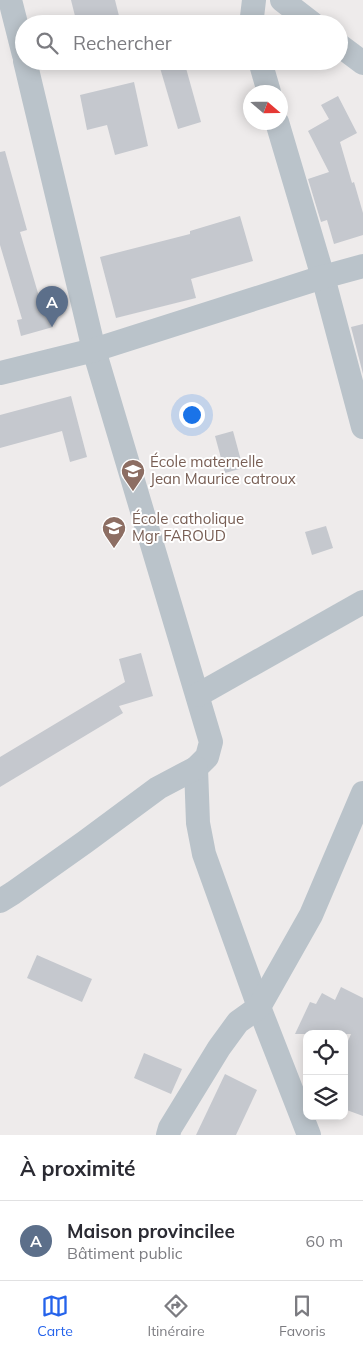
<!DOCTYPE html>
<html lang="fr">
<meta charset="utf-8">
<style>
:root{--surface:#fff;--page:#f2f2f3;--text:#2b2b33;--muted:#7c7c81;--line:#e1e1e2;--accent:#2563eb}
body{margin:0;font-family:Mulish,sans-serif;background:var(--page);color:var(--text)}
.controls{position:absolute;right:15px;bottom:15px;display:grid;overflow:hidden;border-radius:10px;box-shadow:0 2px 12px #0003}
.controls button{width:45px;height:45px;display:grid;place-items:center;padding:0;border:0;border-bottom:1px solid var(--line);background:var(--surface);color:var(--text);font:25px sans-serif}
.compass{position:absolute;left:243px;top:85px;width:45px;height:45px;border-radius:50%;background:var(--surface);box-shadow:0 2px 12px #0003;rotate:110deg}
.you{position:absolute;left:191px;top:414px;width:18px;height:18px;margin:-12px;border:4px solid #fff;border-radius:50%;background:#1a73e8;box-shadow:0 0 0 8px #1a73e833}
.badge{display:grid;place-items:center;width:32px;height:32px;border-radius:50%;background:var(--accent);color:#fff;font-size:16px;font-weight:700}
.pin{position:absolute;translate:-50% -41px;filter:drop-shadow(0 1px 2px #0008)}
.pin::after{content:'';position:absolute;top:26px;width:18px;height:15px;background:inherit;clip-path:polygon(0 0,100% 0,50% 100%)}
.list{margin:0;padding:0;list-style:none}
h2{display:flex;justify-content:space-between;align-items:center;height:65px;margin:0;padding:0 20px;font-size:21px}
h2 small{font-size:16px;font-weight:400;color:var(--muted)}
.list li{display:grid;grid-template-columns:32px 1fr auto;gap:15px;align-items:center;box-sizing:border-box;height:80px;padding:0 20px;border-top:1px solid var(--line)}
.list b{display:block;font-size:19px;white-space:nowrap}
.list p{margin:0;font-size:16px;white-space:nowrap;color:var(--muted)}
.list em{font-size:16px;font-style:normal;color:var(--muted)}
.icon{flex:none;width:28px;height:28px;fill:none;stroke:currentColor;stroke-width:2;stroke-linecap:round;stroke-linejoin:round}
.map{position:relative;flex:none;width:363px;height:1135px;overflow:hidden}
.search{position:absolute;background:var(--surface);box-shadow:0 2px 12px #0003;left:15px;right:15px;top:15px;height:55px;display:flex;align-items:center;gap:12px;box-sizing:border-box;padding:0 18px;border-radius:28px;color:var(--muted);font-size:19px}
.sheet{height:145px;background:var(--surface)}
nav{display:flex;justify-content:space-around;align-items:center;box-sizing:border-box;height:70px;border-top:1px solid var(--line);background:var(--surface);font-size:14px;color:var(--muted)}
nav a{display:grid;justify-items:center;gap:2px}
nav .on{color:var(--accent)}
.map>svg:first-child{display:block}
</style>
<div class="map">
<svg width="363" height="1135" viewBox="0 0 363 1135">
<rect width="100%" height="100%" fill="#eeebeb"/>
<g fill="#c5c8ce">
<polygon points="71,0 115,0 121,24 77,24"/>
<polygon points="158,61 184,61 201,122 178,129"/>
<polygon points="134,82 148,146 115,155 107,125 87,130 80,95"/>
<polygon points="338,96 357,133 340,142 352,183 354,182 363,213 363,235 334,244 327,220 321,222 308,179 329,172 308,131 329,119 321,105"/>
<polygon points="5,151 27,230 20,232 43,310 48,308 53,327 21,336 17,320 22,319 0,245 0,152"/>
<polygon points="240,216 253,261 191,279 196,298 116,318 100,257 190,234 190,231"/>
<polygon points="363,324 363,374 351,327"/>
<polygon points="71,396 87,457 70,462 62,431 0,448 0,415"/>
<polygon points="233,431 243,468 225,473 215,436"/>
<polygon points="326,526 333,548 312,555 305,532"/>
<polygon points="141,653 153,696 119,706 123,713 0,787 0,757 125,682 119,659"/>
<polygon points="37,955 92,979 82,1002 27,978"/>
<polygon points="341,987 363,998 363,1116 344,1109 344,1050 351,1034 295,1034 310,1002 316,1004 322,993 335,1000"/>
<polygon points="144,1053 182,1069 171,1094 134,1078"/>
<polygon points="225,1074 257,1090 236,1135 196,1135"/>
</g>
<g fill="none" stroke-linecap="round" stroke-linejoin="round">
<g stroke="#bac3ca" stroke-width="24">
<polyline points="10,0 24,55"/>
<polyline points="282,0 313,24"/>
<polyline points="252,24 252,17 254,0"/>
<polyline points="339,45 363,63"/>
<polyline points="25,61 94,350 211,742 207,757 196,768 198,823 204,854 259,1007 309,1135"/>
<polyline points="260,61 269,92"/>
<polyline points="277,122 323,277 363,427"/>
<polyline points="0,373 94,350 323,277 363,266"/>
<polyline points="198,695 363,602"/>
<polyline points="0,901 13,893 85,842 158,788 196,768"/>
<polyline points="168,1135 170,1128 219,1048 238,1022 259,1007 311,915 363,793"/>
</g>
</g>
<defs>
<g id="school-pin" transform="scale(1.25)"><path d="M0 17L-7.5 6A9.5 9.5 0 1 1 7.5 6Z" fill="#8d6e63" stroke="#fff"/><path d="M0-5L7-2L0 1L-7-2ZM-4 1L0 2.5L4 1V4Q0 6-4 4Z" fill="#fff"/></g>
</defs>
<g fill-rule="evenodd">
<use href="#school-pin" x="133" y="471"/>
<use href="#school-pin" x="114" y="528"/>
</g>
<g text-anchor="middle" stroke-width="4" stroke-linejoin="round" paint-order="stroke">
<g font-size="15" fill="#785e54" stroke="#fff" text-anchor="start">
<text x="150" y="467">École maternelle<tspan x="150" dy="17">Jean Maurice catroux</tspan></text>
<text x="132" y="524">École catholique<tspan x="132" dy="17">Mgr FAROUD</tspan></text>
</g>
</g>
</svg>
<div class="controls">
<button><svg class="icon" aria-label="locate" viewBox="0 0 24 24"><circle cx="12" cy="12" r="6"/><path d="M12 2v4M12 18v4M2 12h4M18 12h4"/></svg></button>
<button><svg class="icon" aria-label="layers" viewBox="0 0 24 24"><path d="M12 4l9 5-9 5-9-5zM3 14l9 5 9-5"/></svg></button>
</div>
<svg class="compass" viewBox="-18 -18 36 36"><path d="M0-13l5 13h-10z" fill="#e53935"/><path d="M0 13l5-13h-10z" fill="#7c7c81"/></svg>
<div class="you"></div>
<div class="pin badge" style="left:52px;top:327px;background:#5c6f8a">A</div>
<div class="search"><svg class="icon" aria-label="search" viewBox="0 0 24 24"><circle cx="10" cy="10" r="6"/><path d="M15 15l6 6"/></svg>Rechercher</div>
</div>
<section class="sheet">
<h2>À proximité<small></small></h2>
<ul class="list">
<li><span class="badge" style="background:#5c6f8a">A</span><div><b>Maison provincilee</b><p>Bâtiment public</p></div><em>60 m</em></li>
</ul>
</section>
<nav>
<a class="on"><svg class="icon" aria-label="map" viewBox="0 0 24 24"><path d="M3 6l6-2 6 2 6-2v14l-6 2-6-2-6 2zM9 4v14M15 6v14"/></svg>Carte</a>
<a><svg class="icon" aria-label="directions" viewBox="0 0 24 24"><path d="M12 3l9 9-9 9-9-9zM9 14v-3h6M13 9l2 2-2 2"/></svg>Itinéraire</a>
<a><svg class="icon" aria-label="saved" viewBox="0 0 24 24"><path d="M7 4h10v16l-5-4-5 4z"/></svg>Favoris</a>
</nav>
